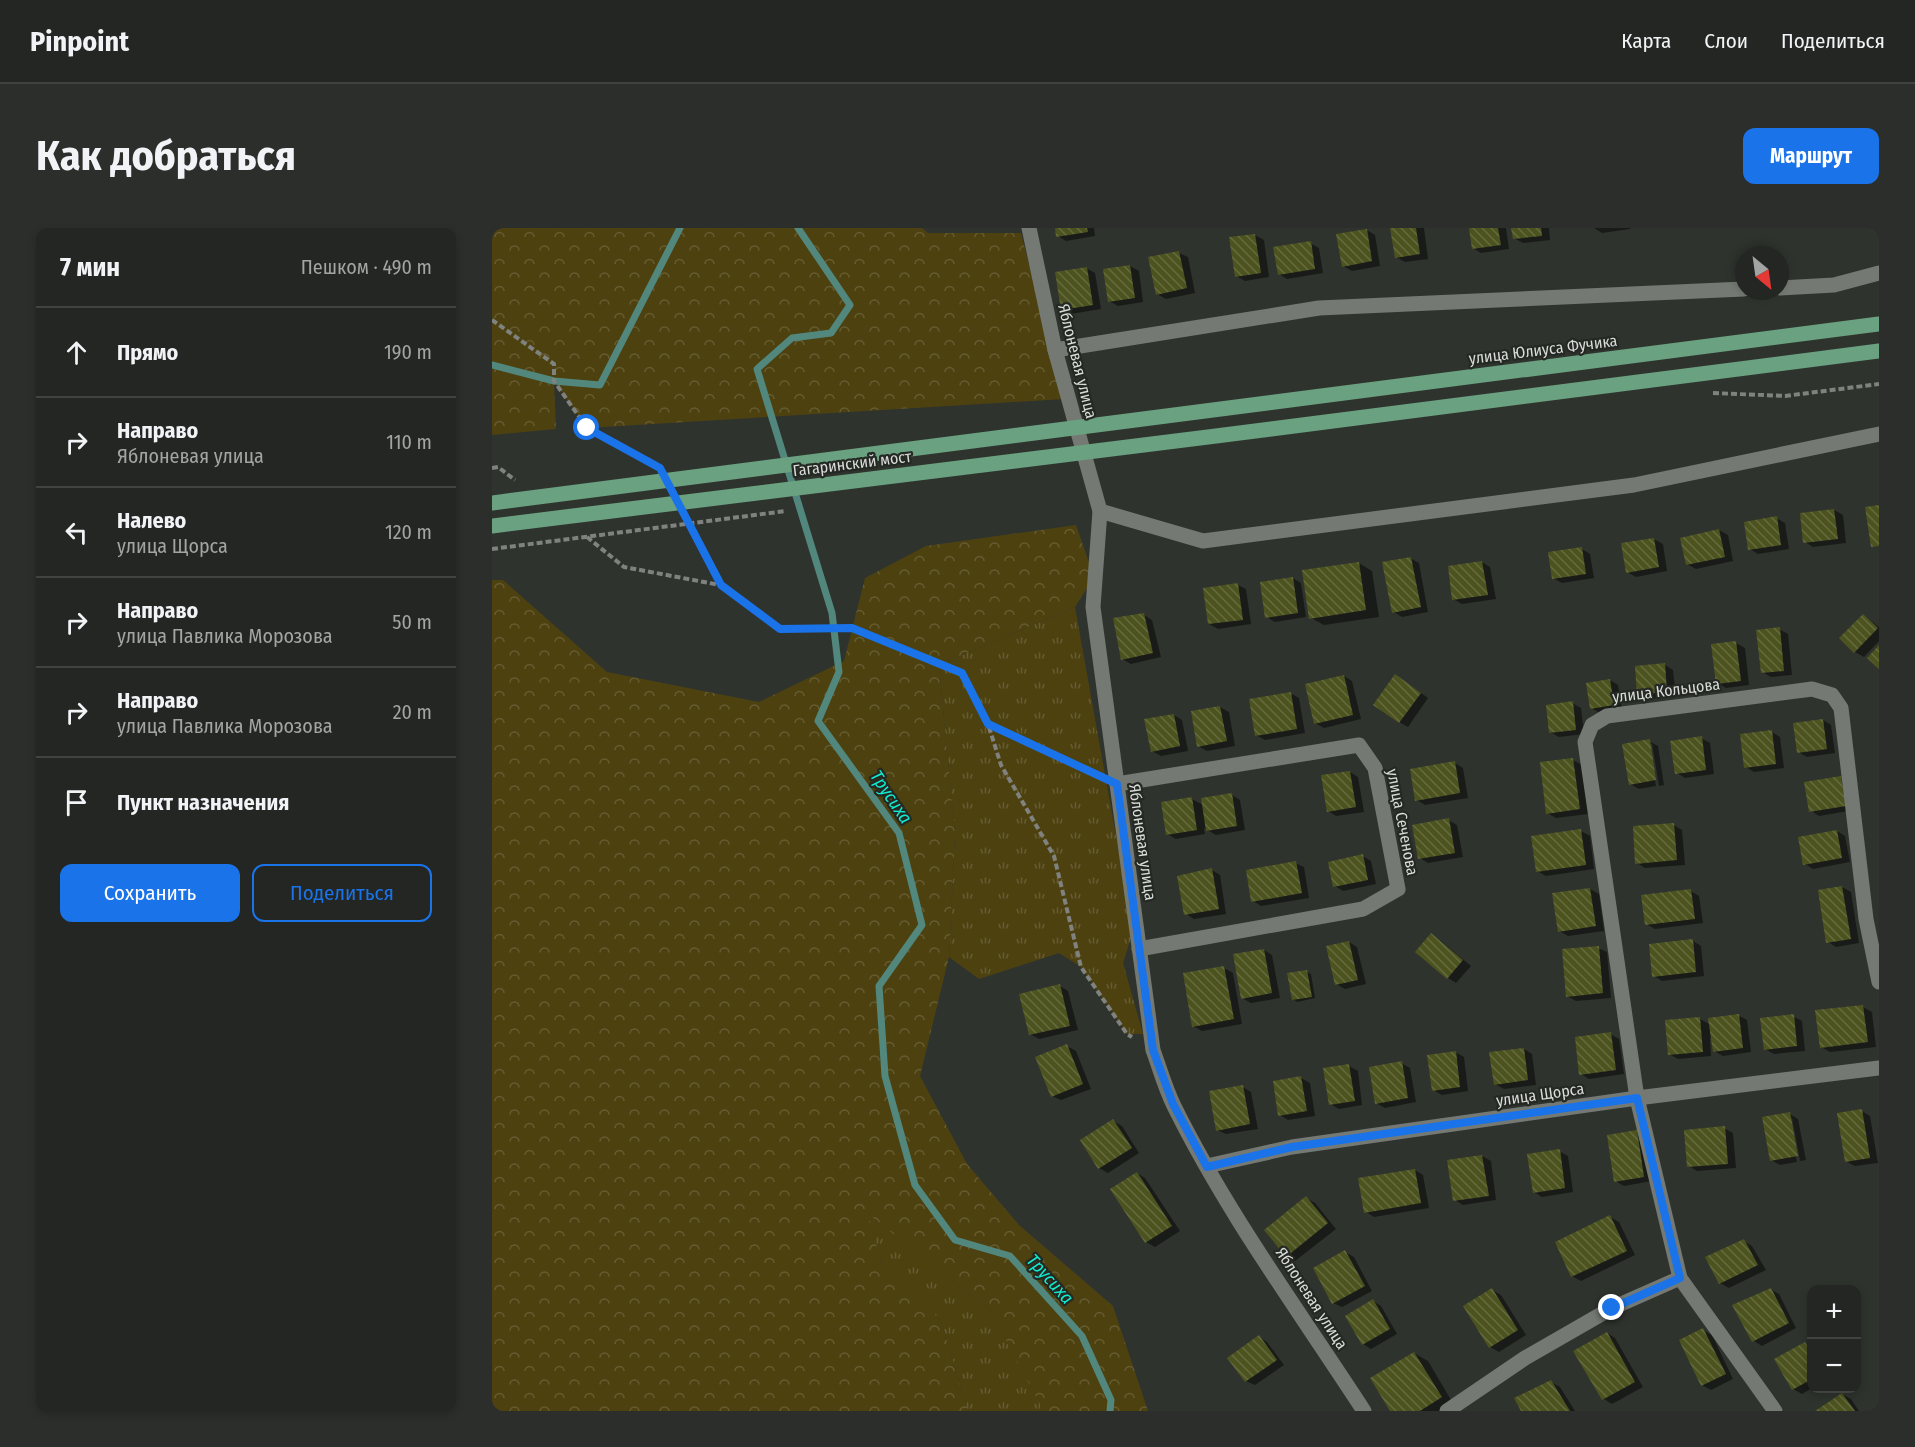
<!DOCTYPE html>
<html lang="ru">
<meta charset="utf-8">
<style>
:root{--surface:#232622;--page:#2b2e2a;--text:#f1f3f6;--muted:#a3a5a5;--line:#404340;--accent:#1a73e8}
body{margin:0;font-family:"Fira Sans Condensed",sans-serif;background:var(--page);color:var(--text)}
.controls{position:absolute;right:18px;bottom:18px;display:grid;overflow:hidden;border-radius:12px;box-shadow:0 3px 9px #0003}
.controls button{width:54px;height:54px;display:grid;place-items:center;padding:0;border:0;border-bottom:2px solid var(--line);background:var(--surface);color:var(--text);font:30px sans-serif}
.compass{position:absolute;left:1243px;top:18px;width:54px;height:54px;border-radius:50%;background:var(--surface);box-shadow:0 3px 9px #0003;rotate:151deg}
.stop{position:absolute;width:18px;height:18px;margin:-14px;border:4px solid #1a73e8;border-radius:50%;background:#fff}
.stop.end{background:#1a73e8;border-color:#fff;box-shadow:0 2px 6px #0008}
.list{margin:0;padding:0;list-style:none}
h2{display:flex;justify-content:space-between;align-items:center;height:78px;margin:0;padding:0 24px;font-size:26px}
h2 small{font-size:20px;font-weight:400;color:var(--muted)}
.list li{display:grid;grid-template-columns:39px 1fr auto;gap:18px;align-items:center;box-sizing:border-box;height:90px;padding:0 24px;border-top:2px solid var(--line)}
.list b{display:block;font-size:22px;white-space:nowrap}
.list p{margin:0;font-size:20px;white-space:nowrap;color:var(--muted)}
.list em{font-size:20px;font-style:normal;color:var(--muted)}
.actions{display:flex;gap:12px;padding:18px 24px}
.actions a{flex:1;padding:14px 0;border:2px solid var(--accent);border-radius:12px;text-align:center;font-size:21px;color:var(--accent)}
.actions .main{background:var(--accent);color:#fff}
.icon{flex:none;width:33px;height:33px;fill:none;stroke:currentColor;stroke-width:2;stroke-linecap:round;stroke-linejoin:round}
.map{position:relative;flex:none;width:1387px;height:1183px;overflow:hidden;border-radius:12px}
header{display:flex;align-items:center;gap:36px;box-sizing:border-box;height:84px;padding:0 30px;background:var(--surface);border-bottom:2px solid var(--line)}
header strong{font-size:28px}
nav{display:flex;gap:33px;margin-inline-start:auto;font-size:21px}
.intro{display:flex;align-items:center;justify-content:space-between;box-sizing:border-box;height:144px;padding:0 36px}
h1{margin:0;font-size:42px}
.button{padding:15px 27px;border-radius:12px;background:var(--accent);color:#fff;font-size:21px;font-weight:700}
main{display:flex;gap:36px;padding:0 36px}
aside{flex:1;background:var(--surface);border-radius:12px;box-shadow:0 3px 9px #0003}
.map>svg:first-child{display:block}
</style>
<header>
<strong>Pinpoint</strong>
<nav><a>Карта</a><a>Слои</a><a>Поделиться</a></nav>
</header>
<div class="intro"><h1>Как добраться</h1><a class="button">Маршрут</a></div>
<main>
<aside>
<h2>7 мин<small>Пешком · 490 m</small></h2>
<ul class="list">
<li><svg class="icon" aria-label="ahead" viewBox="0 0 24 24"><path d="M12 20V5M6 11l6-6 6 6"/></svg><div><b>Прямо</b></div><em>190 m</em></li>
<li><svg class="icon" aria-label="right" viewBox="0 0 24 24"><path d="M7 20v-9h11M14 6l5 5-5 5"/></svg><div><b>Направо</b><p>Яблоневая улица</p></div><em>110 m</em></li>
<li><svg class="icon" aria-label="left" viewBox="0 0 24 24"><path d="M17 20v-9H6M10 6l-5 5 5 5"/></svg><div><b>Налево</b><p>улица Щорса</p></div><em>120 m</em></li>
<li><svg class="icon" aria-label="right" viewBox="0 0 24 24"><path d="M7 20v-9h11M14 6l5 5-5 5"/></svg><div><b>Направо</b><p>улица Павлика Морозова</p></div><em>50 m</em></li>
<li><svg class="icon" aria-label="right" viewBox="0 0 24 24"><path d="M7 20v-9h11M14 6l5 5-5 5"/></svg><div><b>Направо</b><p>улица Павлика Морозова</p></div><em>20 m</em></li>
<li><svg class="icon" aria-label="arrive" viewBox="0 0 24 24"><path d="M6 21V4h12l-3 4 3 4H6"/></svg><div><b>Пункт назначения</b></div></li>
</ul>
<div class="actions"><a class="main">Сохранить</a><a>Поделиться</a></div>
</aside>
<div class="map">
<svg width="1387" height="1183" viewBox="0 0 1387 1183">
<defs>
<pattern id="grass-tufts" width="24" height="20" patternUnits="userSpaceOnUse" patternTransform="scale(1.5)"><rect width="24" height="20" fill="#4d4110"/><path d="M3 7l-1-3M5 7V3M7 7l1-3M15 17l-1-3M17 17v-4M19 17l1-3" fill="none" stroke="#665c32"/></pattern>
<pattern id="forest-crowns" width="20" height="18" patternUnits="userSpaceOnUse" patternTransform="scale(1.5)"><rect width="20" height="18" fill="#4d4110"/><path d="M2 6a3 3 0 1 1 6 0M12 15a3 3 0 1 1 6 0" fill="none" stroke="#665c32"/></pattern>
<pattern id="building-back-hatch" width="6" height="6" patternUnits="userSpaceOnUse" patternTransform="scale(1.5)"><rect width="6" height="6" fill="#4c531f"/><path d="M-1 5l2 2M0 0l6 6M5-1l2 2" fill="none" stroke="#656b3f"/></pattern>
</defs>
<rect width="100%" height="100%" fill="#2f332e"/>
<g fill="url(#grass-tufts)">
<polygon points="583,379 641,703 631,735 651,806 635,806 589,739 567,725 487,751 457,729 463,607 447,437"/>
<polygon points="375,985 498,1082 549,1176 549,1183 476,1183 449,1093 389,1034"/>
</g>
<g fill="url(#forest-crowns)">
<polygon points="0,0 430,0 436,5 529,5 572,171 95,200 62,154 64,201 0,207"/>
<polygon points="584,297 602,349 583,379 447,437 463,607 457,729 428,848 475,936 527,997 621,1078 656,1183 549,1183 548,1176 498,1082 376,986 389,1034 449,1093 476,1183 0,1183 0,352 11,352 115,444 267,474 352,433 373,350 434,318"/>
</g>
<g fill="#0007">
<polygon points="564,0 602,0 603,8 574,13 566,8"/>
<polygon points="900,0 932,0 936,31 913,34 904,29"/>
<polygon points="978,0 1014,0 1017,21 989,25 981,20"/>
<polygon points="1021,0 1057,0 1058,12 1031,15 1022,10"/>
<polygon points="1102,0 1138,0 1138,1 1110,5"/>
<polygon points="875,2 883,7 888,38 860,43 851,38"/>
<polygon points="763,7 772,12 777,49 753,53 744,48"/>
<polygon points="818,15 827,20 831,45 795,51 787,46"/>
<polygon points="687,25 696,29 703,65 674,71 665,66"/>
<polygon points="638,38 647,43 651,74 626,78 617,73"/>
<polygon points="594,40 603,45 609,81 579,86 570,81"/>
<polygon points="1342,282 1351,287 1354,315 1321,319 1313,314"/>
<polygon points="1284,290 1293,295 1297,321 1266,326 1258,321"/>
<polygon points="1227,302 1236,307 1241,333 1204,341 1195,336"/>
<polygon points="1162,311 1171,316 1175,343 1144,349 1135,344"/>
<polygon points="1090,321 1098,326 1102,350 1070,355 1061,350"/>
<polygon points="918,330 927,335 936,384 910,389 902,384"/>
<polygon points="990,334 998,339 1004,371 970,376 961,371"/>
<polygon points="867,335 880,343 887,389 832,397 819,390"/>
<polygon points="801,350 809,355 814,389 783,394 774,389"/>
<polygon points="746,357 754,361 759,396 726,401 717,396"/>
<polygon points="652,387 660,392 669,429 639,436 630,431"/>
<polygon points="1371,387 1387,399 1387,413 1372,429 1363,424 1349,410"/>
<polygon points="1287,401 1296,406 1300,447 1279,449 1270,444"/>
<polygon points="1244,415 1253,420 1257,457 1234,460 1225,455"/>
<polygon points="1173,437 1181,442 1184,469 1155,471 1147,466"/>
<polygon points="852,448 860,453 869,491 832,500 823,495"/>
<polygon points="1118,452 1126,457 1130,481 1108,485 1099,480"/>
<polygon points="912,453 936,470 916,499 907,494"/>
<polygon points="798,465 807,470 813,505 773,512 764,507"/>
<polygon points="1080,475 1089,480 1092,506 1067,509 1058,504"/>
<polygon points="728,479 737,484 743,518 715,523 706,518"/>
<polygon points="682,487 690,492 696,523 669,528 660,523"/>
<polygon points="1331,492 1339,497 1343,525 1315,529 1306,524"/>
<polygon points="1280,504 1288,509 1292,540 1262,544 1254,539"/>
<polygon points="1209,510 1218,515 1222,546 1193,550 1185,545"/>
<polygon points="1157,513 1166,518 1172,557 1167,558 1160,516 1157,516 1164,558 1147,561 1138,556"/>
<polygon points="1081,532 1090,537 1096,586 1064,590 1055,585"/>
<polygon points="963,535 971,540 976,570 933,577 925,572"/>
<polygon points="858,544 866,549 872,584 844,588 836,583"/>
<polygon points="1348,550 1357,555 1362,582 1327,588 1319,583"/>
<polygon points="740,567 748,572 753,602 724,607 712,600 713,606 684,611 675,606 700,571 711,577"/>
<polygon points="956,592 965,597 971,629 936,635 928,630"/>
<polygon points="1182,597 1190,602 1193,637 1153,640 1145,635"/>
<polygon points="1089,603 1098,608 1102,641 1054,648 1045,643"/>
<polygon points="1345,603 1353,608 1358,634 1321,641 1313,636"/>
<polygon points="871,628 879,633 884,656 851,663 843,658"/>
<polygon points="803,635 812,639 817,670 769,678 761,673"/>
<polygon points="720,642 728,647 734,686 702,691 694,686"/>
<polygon points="1350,659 1359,664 1367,715 1344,719 1336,714"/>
<polygon points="1098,661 1107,666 1112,703 1076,708 1067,703"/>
<polygon points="1199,663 1207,668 1211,695 1163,701 1154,696"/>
<polygon points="940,707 948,712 979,738 964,755 956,750"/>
<polygon points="1201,713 1209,718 1212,748 1170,753 1162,748"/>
<polygon points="857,714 865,719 874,756 853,761 844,756"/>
<polygon points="1106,720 1115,724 1119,770 1084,773 1075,768"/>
<polygon points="772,722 780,727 788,770 759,775 750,770"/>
<polygon points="732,740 741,745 750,796 710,803 701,798"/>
<polygon points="815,744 819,746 823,770 805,774 801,771"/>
<polygon points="568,758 576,763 586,802 547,811 538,806"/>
<polygon points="1371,779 1380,784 1384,819 1338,824 1329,819"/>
<polygon points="1246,787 1255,792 1259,824 1231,828 1222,823 1220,809 1218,810 1219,828 1186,831 1177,826 1208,791 1219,797"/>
<polygon points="1301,788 1310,793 1313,823 1282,826 1273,821"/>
<polygon points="1118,806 1127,811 1132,846 1097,851 1089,846"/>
<polygon points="575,818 584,823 599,861 569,872 560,868"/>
<polygon points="1032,821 1040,826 1044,857 1012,861 1003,856"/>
<polygon points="963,824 972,829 976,863 950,867 941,862"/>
<polygon points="909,835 918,840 924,874 893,880 884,875"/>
<polygon points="857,838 866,843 870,877 847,881 838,876"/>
<polygon points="809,850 818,855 823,888 796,892 788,887"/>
<polygon points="751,859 759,864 766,901 734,906 725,902"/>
<polygon points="1370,883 1378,888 1386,935 1363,938 1355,934"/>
<polygon points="1298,886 1306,891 1314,932 1308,933 1300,890 1297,890 1305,934 1288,937 1279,932"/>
<polygon points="621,893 630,898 647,925 616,945 607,940 590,913"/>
<polygon points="1232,900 1241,905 1244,940 1205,943 1197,938"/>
<polygon points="1144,904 1153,909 1160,953 1132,958 1123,953"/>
<polygon points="1067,923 1076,928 1081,964 1050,969 1042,964"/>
<polygon points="990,928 999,933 1004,972 971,977 963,972"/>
<polygon points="923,942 931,947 937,980 882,989 874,984"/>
<polygon points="645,945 653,950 688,1003 663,1019 654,1014 620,962"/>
<polygon points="814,970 823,975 844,1001 803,1033 795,1028"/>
<polygon points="1118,989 1127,994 1143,1027 1089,1053 1080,1048"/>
<polygon points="1252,1013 1260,1018 1274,1042 1237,1060 1228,1055"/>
<polygon points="853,1024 862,1029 880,1063 850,1079 841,1075"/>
<polygon points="1278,1061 1287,1066 1304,1100 1270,1118 1262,1113"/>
<polygon points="1000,1062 1009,1067 1034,1107 1007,1124 998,1119"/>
<polygon points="881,1073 889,1078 905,1106 879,1121 871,1116"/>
<polygon points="1211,1102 1220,1107 1241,1151 1219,1162 1210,1157"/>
<polygon points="1115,1105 1123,1110 1151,1159 1120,1176 1112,1171"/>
<polygon points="767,1109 775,1114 792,1137 763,1157 754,1153"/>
<polygon points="1313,1116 1320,1120 1320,1160 1310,1166 1301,1161"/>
<polygon points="922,1125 936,1133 962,1177 953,1183 899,1183"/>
<polygon points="1059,1154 1068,1159 1083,1183 1030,1183"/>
<polygon points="1350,1166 1359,1171 1367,1183 1326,1183"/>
</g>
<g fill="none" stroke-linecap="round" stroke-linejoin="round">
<g stroke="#52877d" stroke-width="7">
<polyline points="306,0 358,77 339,105 300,110 265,141 340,385 347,444 326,493 407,605 430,697 387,758 393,848 423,957 463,1012 518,1028 590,1108 619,1172 618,1183"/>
<polyline points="0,137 62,153 108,157 188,0"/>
</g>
</g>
<g fill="url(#building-back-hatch)">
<polygon points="563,0 595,0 596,4 564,9"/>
<polygon points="898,0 924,0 928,26 903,30"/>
<polygon points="977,0 1006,0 1009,17 980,21"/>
<polygon points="1019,0 1049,0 1050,8 1021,11"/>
<polygon points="875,1 880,33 850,39 844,6"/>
<polygon points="763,6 769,45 743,49 737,9"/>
<polygon points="819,13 823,41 786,47 781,19"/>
<polygon points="687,23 695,60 664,67 656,29"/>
<polygon points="638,37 643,70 616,74 611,41"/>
<polygon points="595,39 601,77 569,82 563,44"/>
<polygon points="1387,277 1387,318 1379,319 1373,279"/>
<polygon points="1342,281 1346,311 1311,315 1308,285"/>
<polygon points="1285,288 1289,317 1256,322 1252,294"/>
<polygon points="1227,301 1233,329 1194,337 1188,310"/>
<polygon points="1162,310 1167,339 1134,345 1129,315"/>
<polygon points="1090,319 1094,346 1060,351 1056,324"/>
<polygon points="919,329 929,379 900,385 890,334"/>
<polygon points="990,333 996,367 960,372 956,338"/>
<polygon points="867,334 874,382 817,391 810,342"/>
<polygon points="801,349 806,385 773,390 768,354"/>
<polygon points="746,355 751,392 716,396 711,360"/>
<polygon points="652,385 661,425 629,432 621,390"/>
<polygon points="1371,386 1386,400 1362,425 1347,410"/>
<polygon points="1288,399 1292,443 1269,445 1264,402"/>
<polygon points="1244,413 1249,453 1224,456 1219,416"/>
<polygon points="1387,417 1387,441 1375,430"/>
<polygon points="1173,435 1175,464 1145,467 1143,438"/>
<polygon points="903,446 929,465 907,495 881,477"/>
<polygon points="852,447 861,487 822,496 813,456"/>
<polygon points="1118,451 1122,477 1098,481 1094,455"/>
<polygon points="799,464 805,501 763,508 757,471"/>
<polygon points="1081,473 1084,502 1057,505 1054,477"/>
<polygon points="728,478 735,513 705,519 699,483"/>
<polygon points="682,486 688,518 659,524 652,491"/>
<polygon points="1331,491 1335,521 1305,525 1301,495"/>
<polygon points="1280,502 1284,536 1252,540 1248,506"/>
<polygon points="1210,508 1214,542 1183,546 1178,513"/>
<polygon points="1158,511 1164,552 1137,557 1130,516"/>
<polygon points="1081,530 1088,581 1054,586 1048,534"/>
<polygon points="963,533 968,565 923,573 918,541"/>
<polygon points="858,543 864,579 835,584 829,547"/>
<polygon points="1349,548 1354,578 1317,584 1312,554"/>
<polygon points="740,565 745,598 714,603 709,570"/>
<polygon points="700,569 705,602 674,607 669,574"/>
<polygon points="957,590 963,625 926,631 920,597"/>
<polygon points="1182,595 1185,632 1143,636 1141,598"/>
<polygon points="1089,601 1094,637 1044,644 1039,608"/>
<polygon points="1345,602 1350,630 1311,637 1306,609"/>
<polygon points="871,626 876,652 841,659 836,634"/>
<polygon points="804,633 810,665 759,674 754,642"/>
<polygon points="720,640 727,681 692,687 685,648"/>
<polygon points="1350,658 1359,711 1334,715 1326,662"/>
<polygon points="1098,660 1104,698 1066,704 1060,665"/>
<polygon points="1199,661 1203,691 1153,697 1149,667"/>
<polygon points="939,705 971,732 955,751 923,724"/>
<polygon points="1201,711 1204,744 1160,749 1157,716"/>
<polygon points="857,713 866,752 843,757 834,718"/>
<polygon points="1107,718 1111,765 1074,769 1070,721"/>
<polygon points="772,721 780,765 749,771 741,726"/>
<polygon points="732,738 742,791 700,799 691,745"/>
<polygon points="815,742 820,769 800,772 795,745"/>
<polygon points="568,756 578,798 537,807 527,766"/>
<polygon points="1371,777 1376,814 1328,820 1323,782"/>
<polygon points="1247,786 1251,820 1221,824 1216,790"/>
<polygon points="1302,786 1305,818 1272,822 1268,790"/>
<polygon points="1208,789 1211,824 1176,827 1173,792"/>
<polygon points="1119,804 1124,842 1087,847 1083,809"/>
<polygon points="575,816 591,856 559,869 543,829"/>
<polygon points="1032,820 1036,852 1002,857 997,824"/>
<polygon points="964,823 968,859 940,863 935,827"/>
<polygon points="910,833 916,870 883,876 877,839"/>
<polygon points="857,836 863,873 837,877 831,840"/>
<polygon points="809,848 815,883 786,888 781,853"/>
<polygon points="751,857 758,896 724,903 717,863"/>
<polygon points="1370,881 1378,930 1353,934 1345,885"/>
<polygon points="1298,884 1306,928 1278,933 1270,889"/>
<polygon points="621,891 640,920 606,941 588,912"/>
<polygon points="1233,898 1236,936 1195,939 1192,902"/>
<polygon points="1145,902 1152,949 1122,954 1115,907"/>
<polygon points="1068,921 1073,960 1041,965 1035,926"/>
<polygon points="990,927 997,968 961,973 955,932"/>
<polygon points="923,941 929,975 872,985 866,950"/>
<polygon points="645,944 680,998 653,1015 618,961"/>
<polygon points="814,968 836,995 794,1029 772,1002"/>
<polygon points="1118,987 1135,1023 1079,1049 1063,1014"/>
<polygon points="1252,1011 1266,1037 1227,1056 1213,1029"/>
<polygon points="853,1022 873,1058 840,1076 821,1040"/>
<polygon points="1000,1060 1026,1102 997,1120 971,1078"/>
<polygon points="1279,1060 1297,1095 1260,1114 1240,1077"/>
<polygon points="881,1071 898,1101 870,1117 853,1088"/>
<polygon points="1211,1100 1234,1146 1209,1158 1187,1112"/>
<polygon points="1115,1104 1143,1154 1110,1172 1081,1123"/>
<polygon points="767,1107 785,1132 753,1154 735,1130"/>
<polygon points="1313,1114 1320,1126 1320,1151 1300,1162 1282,1131"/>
<polygon points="922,1124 950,1169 928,1183 898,1183 878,1150"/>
<polygon points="1059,1152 1078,1183 1029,1183 1022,1170"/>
<polygon points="1350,1165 1363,1183 1323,1183"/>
</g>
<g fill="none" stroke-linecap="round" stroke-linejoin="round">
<g stroke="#7f827e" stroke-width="4" stroke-dasharray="6 3" stroke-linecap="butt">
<polyline points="0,92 62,136 62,153 95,200 160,235"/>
<polyline points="1221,165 1293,168 1387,156"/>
<polyline points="0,240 6,239 23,252"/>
<polyline points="196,294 229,357 288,401 360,400 470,445 496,496 509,537 562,628 589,739 635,806 640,809"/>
<polyline points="95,309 132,339 228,357"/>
<polyline points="0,321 294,283"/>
<polyline points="496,497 604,546"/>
</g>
<g stroke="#757973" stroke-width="15">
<path d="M 537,0 L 563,122 L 608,283 L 601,379 L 661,822 C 668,841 673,860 682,878 C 735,985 807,1083 872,1183"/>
<polyline points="1288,60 1342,57 1387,45"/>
<polyline points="563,122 827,80 1252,61"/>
<polyline points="608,283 711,313 1142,257 1387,206"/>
<polyline points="625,556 867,517 883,540 906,661 871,681 647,721"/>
<polyline points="715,938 800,919 1145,870 1387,840"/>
<polyline points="955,1183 1033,1130 1120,1080 1188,1050"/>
<polyline points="1283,1183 1188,1050 1145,870 1093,514 1100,497 1115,488 1320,461 1340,467 1349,480 1374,691 1387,754"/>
</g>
<g stroke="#6aa281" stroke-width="15">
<polyline points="0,275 1387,96"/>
<polyline points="0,298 724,208 1387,123"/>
</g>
</g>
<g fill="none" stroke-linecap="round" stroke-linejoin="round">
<polyline stroke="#1a73e8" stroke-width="8" points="95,200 168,240 229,357 288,401 360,400 470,445 496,496 625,556 661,822 681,876 715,939 800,919 1145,870 1188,1050 1120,1080"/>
</g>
<g text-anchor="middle" stroke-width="4.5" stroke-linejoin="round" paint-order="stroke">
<g font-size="16" fill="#dadcd9" stroke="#252924">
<text transform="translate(1051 121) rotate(-7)" y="6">улица Юлиуса Фучика</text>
<text transform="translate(586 133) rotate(76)" y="6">Яблоневая улица</text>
<text transform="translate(360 235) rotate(-7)" y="6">Гагаринский мост</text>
<text transform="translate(1174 462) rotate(-7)" y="6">улица Кольцова</text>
<text transform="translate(911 594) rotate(79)" y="6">улица Сеченова</text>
<text transform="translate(651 614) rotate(82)" y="6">Яблоневая улица</text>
<text transform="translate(1048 866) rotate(-8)" y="6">улица Щорса</text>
<text transform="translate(820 1070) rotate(57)" y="6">Яблоневая улица</text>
</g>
<g font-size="18" font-style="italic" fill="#12ecce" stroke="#252924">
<text transform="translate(399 569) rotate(56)" y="6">Трусиха</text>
<text transform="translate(558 1051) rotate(48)" y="6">Трусиха</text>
</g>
</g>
</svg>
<div class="controls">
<button>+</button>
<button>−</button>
</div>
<svg class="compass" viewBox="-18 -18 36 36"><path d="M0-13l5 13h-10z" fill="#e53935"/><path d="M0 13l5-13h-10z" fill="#a3a5a5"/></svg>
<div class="stop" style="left:95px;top:200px"></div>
<div class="stop end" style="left:1120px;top:1080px"></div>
</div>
</main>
